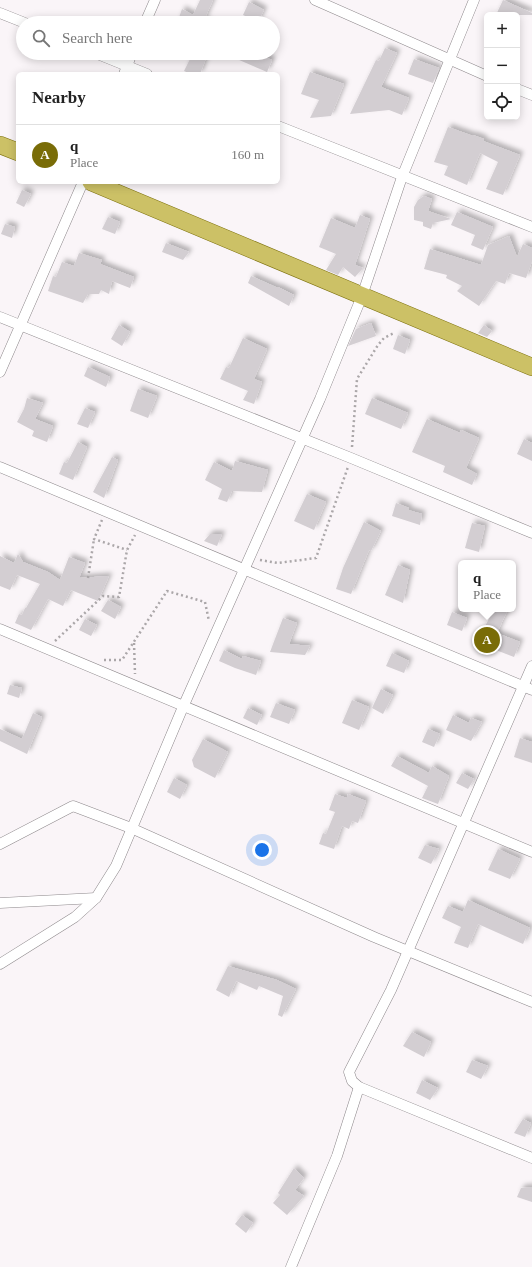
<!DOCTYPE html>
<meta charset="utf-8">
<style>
:root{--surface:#fff;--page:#f6f6f6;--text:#222;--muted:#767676;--line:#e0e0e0;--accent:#796c07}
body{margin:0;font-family:Georgia,serif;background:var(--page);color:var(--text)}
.controls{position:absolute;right:12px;top:12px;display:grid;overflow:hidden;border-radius:6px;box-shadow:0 2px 10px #0003}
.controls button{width:36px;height:36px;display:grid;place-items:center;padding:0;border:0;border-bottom:1px solid var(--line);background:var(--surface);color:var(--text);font:20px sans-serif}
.you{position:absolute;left:262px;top:850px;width:14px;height:14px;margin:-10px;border:3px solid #fff;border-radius:50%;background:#1a73e8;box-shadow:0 0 0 6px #1a73e833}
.badge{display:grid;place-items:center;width:26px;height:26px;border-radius:50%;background:var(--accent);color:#fff;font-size:13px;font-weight:700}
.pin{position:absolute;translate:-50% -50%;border:2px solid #fff;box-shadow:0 1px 4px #0006}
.popup{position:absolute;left:458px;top:560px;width:58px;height:52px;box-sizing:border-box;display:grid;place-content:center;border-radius:6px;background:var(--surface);filter:drop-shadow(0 1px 3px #0005);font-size:13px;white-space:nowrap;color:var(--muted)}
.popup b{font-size:15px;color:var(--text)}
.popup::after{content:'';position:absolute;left:50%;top:100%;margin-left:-8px;border:8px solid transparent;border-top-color:var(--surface)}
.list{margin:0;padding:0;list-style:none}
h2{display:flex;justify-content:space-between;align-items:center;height:52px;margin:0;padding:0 16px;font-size:17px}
h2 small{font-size:13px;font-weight:400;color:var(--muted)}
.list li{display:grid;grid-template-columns:26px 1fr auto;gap:12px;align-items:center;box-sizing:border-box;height:60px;padding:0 16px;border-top:1px solid var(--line)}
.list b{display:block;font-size:15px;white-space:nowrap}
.list p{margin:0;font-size:13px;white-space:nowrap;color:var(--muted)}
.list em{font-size:13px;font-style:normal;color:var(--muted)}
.icon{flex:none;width:22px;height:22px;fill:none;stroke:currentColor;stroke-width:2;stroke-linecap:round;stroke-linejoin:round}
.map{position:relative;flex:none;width:532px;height:1267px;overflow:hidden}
.search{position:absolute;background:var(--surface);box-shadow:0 2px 10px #0003;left:16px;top:16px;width:264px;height:44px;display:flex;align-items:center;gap:10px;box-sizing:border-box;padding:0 14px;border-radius:22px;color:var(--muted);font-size:15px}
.panel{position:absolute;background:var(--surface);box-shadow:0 2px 10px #0003;left:16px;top:72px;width:264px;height:112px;border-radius:6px}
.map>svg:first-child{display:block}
</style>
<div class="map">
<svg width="532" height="1267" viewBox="0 0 532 1267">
<defs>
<filter id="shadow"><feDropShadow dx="3.5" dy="-3.5" stdDeviation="2" flood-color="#0004"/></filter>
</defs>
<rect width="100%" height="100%" fill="#faf5f8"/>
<g fill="#d3ced2" filter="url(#shadow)">
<polygon points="200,0 213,0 204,20 210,23 177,23 182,9 193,15"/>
<polygon points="503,0 532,13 532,15 496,15"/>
<polygon points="249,2 264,10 258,22 243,15"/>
<polygon points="385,48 397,53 381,87 409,98 402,115 389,110 350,114 376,60 379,61"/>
<polygon points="193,53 208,53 200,74 191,74 184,71"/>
<polygon points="223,53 254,53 272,60 267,72"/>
<polygon points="414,59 439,68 433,83 408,74"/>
<polygon points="310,72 344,84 331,116 310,118 319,100 301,94"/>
<polygon points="448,127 473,136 473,135 484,139 483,141 520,155 503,195 486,189 498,162 480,153 467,185 444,175 448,166 434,162"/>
<polygon points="22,190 31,194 24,207 16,203"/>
<polygon points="424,196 432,199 428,211 451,219 433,223 431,229 423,226 423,222 414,220 414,207 418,200"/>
<polygon points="457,212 493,227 483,250 471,245 475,235 451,225"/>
<polygon points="360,215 370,219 355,265 363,268 355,277 343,267 338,275 326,270 336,254 319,247 331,218 355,228"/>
<polygon points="108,217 120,222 115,234 102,229"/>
<polygon points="5,224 15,227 12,238 1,234"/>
<polygon points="509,236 517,257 523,244 532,248 532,261 526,278 509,273 505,284 496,281 479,306 457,291 462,286 446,278 447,275 424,269 430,249 481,265 488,245"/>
<polygon points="166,243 189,252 183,260 162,252"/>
<polygon points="79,253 102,260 100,264 134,277 130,288 112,281 109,294 101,290 99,294 88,294 83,303 48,291 53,276 56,277 62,262 74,266"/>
<polygon points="251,276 278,288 278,287 294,295 289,306 248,283"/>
<polygon points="371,323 376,336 348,346 356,329"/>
<polygon points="119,325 130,332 122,346 111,339"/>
<polygon points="484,325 492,331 487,337 478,333"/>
<polygon points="398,335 410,340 405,354 393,349"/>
<polygon points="243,338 267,349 254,379 262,382 254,404 243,400 248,391 220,379 226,367 229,368"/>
<polygon points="88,367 110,377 106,387 84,376"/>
<polygon points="138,389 157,396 148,418 130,411"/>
<polygon points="27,398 43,403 35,419 53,426 47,442 32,436 34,431 17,422 24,409"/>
<polygon points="372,398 408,413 401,429 365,414"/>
<polygon points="85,408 95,412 88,428 77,424"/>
<polygon points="427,419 460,433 461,430 479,438 466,468 477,474 472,485 443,472 445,466 412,452"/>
<polygon points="524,439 532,443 532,461 517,454"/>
<polygon points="78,442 87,447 73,480 59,474 64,462 67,463"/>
<polygon points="112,457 118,460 104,498 93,492"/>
<polygon points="235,461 268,470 262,492 232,491 227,502 218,499 222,489 205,480 214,462 232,471"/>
<polygon points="307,494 326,502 314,530 294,521"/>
<polygon points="396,503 409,508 408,510 422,514 420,525 392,516"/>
<polygon points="364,522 381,531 371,551 369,550 351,594 336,589 343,568"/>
<polygon points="472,523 485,526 479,552 465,548"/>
<polygon points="210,534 222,534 217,546 204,541"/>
<polygon points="18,554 23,562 48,572 60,580 69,557 85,563 79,578 109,576 98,601 71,590 63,606 48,599 31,630 15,623 19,614 22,615 25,608 26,608 40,584 17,575 10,590 0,586 0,556 14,563"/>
<polygon points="398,565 410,570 403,603 385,595"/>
<polygon points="108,600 121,607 115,619 101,611"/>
<polygon points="494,609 508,609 497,633 520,642 514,657 488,647 478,640"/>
<polygon points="452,612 467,618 462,631 447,625"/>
<polygon points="283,618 297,623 289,644 310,646 305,655 270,652"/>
<polygon points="85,619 97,625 91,636 79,630"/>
<polygon points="224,650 242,659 243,656 261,661 256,675 235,668 219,661"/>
<polygon points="392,653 409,661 404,673 386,666"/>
<polygon points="10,685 22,688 19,698 7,694"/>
<polygon points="381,689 393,695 383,714 372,708"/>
<polygon points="352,700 369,707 359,730 342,723"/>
<polygon points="276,703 295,710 289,724 270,717"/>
<polygon points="248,708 262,715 257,725 243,718"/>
<polygon points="33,713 42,717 27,754 0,741 0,729 22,739"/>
<polygon points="453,715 469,723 471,718 482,722 471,741 446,730"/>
<polygon points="428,729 440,734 434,747 422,742"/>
<polygon points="520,738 532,742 532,763 514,757"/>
<polygon points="203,739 228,752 215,778 194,767 192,760"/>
<polygon points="397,756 429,773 432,766 449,776 438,804 422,798 428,786 391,766"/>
<polygon points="462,773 474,779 468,789 456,783"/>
<polygon points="174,778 187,785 180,799 167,792"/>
<polygon points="335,794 347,798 348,794 366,801 358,823 352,821 349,829 342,826 334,849 319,844 323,833 326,834 335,812 329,810"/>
<polygon points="425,845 439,849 431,864 418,858"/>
<polygon points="498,849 520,859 510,879 488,870"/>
<polygon points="468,900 530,928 523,944 478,924 468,948 454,943 461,927 442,918 448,906 463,912"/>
<polygon points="228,966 277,980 296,989 282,1017 278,1015 283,996 259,986 257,990 236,981 229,997 216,990"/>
<polygon points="412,1032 431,1042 424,1057 403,1046"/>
<polygon points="472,1060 488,1066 481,1079 466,1072"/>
<polygon points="422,1080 438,1088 430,1100 416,1093"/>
<polygon points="523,1119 531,1123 525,1137 514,1133"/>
<polygon points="294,1168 304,1178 295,1190 304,1196 287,1215 273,1203 280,1195 278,1193"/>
<polygon points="532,1187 532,1202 517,1197 521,1188"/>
<polygon points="242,1215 253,1223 246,1233 235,1224"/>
</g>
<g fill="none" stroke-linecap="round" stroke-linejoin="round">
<g stroke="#8d888b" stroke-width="11">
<g id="street">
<polyline points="315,0 487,76"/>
<polyline points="0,13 25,23"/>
<polyline points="145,23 155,0"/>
<polyline points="95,53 147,74"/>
<polyline points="124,74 132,53"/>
<polyline points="517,89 532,95"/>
<polyline points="278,126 532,227"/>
<polyline points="0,317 351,458 532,533"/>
<polyline points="0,372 83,182"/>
<polyline points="0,467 532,690"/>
<polyline points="0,629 532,852"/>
<polyline points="532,666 391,990 349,1072 352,1081 359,1087 532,1158"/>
<polyline points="0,844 73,806 131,828 374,937 532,1002"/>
<polyline points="0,903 96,898"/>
<polyline points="0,964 75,917 96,898 116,866 183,707 320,399 362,296 402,177 474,0"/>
<polyline points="291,1267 337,1156 359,1087"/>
</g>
</g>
<g stroke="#7e720f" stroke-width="18">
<g id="primary">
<polyline points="0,145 18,152"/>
<polyline points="91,182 532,367"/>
</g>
</g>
<g stroke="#aba7a9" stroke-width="2.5" stroke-dasharray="2 3" stroke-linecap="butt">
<polyline points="352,447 357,379 378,345 384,338 394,333"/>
<polyline points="102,520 94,539 127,550"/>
<polyline points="260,560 278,563 316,558 348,467"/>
<polyline points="88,578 94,539"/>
<polyline points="55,641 103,596 119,597 127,550 135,535"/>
<polyline points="134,643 135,674"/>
<polyline points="104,660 122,660 167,591 205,602 209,621"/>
</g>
<use href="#street" stroke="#fff" stroke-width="10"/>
<use href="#primary" stroke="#ccc166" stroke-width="17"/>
</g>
</svg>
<div class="controls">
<button>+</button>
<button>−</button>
<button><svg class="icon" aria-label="locate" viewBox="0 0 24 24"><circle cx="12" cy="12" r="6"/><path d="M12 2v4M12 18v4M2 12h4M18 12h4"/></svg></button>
</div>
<div class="you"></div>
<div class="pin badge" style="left:487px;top:640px">A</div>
<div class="popup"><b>q</b>Place</div>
<div class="search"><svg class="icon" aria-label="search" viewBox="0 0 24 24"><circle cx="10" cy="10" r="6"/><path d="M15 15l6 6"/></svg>Search here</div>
<section class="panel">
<h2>Nearby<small></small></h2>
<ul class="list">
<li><span class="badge">A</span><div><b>q</b><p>Place</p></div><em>160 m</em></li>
</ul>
</section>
</div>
